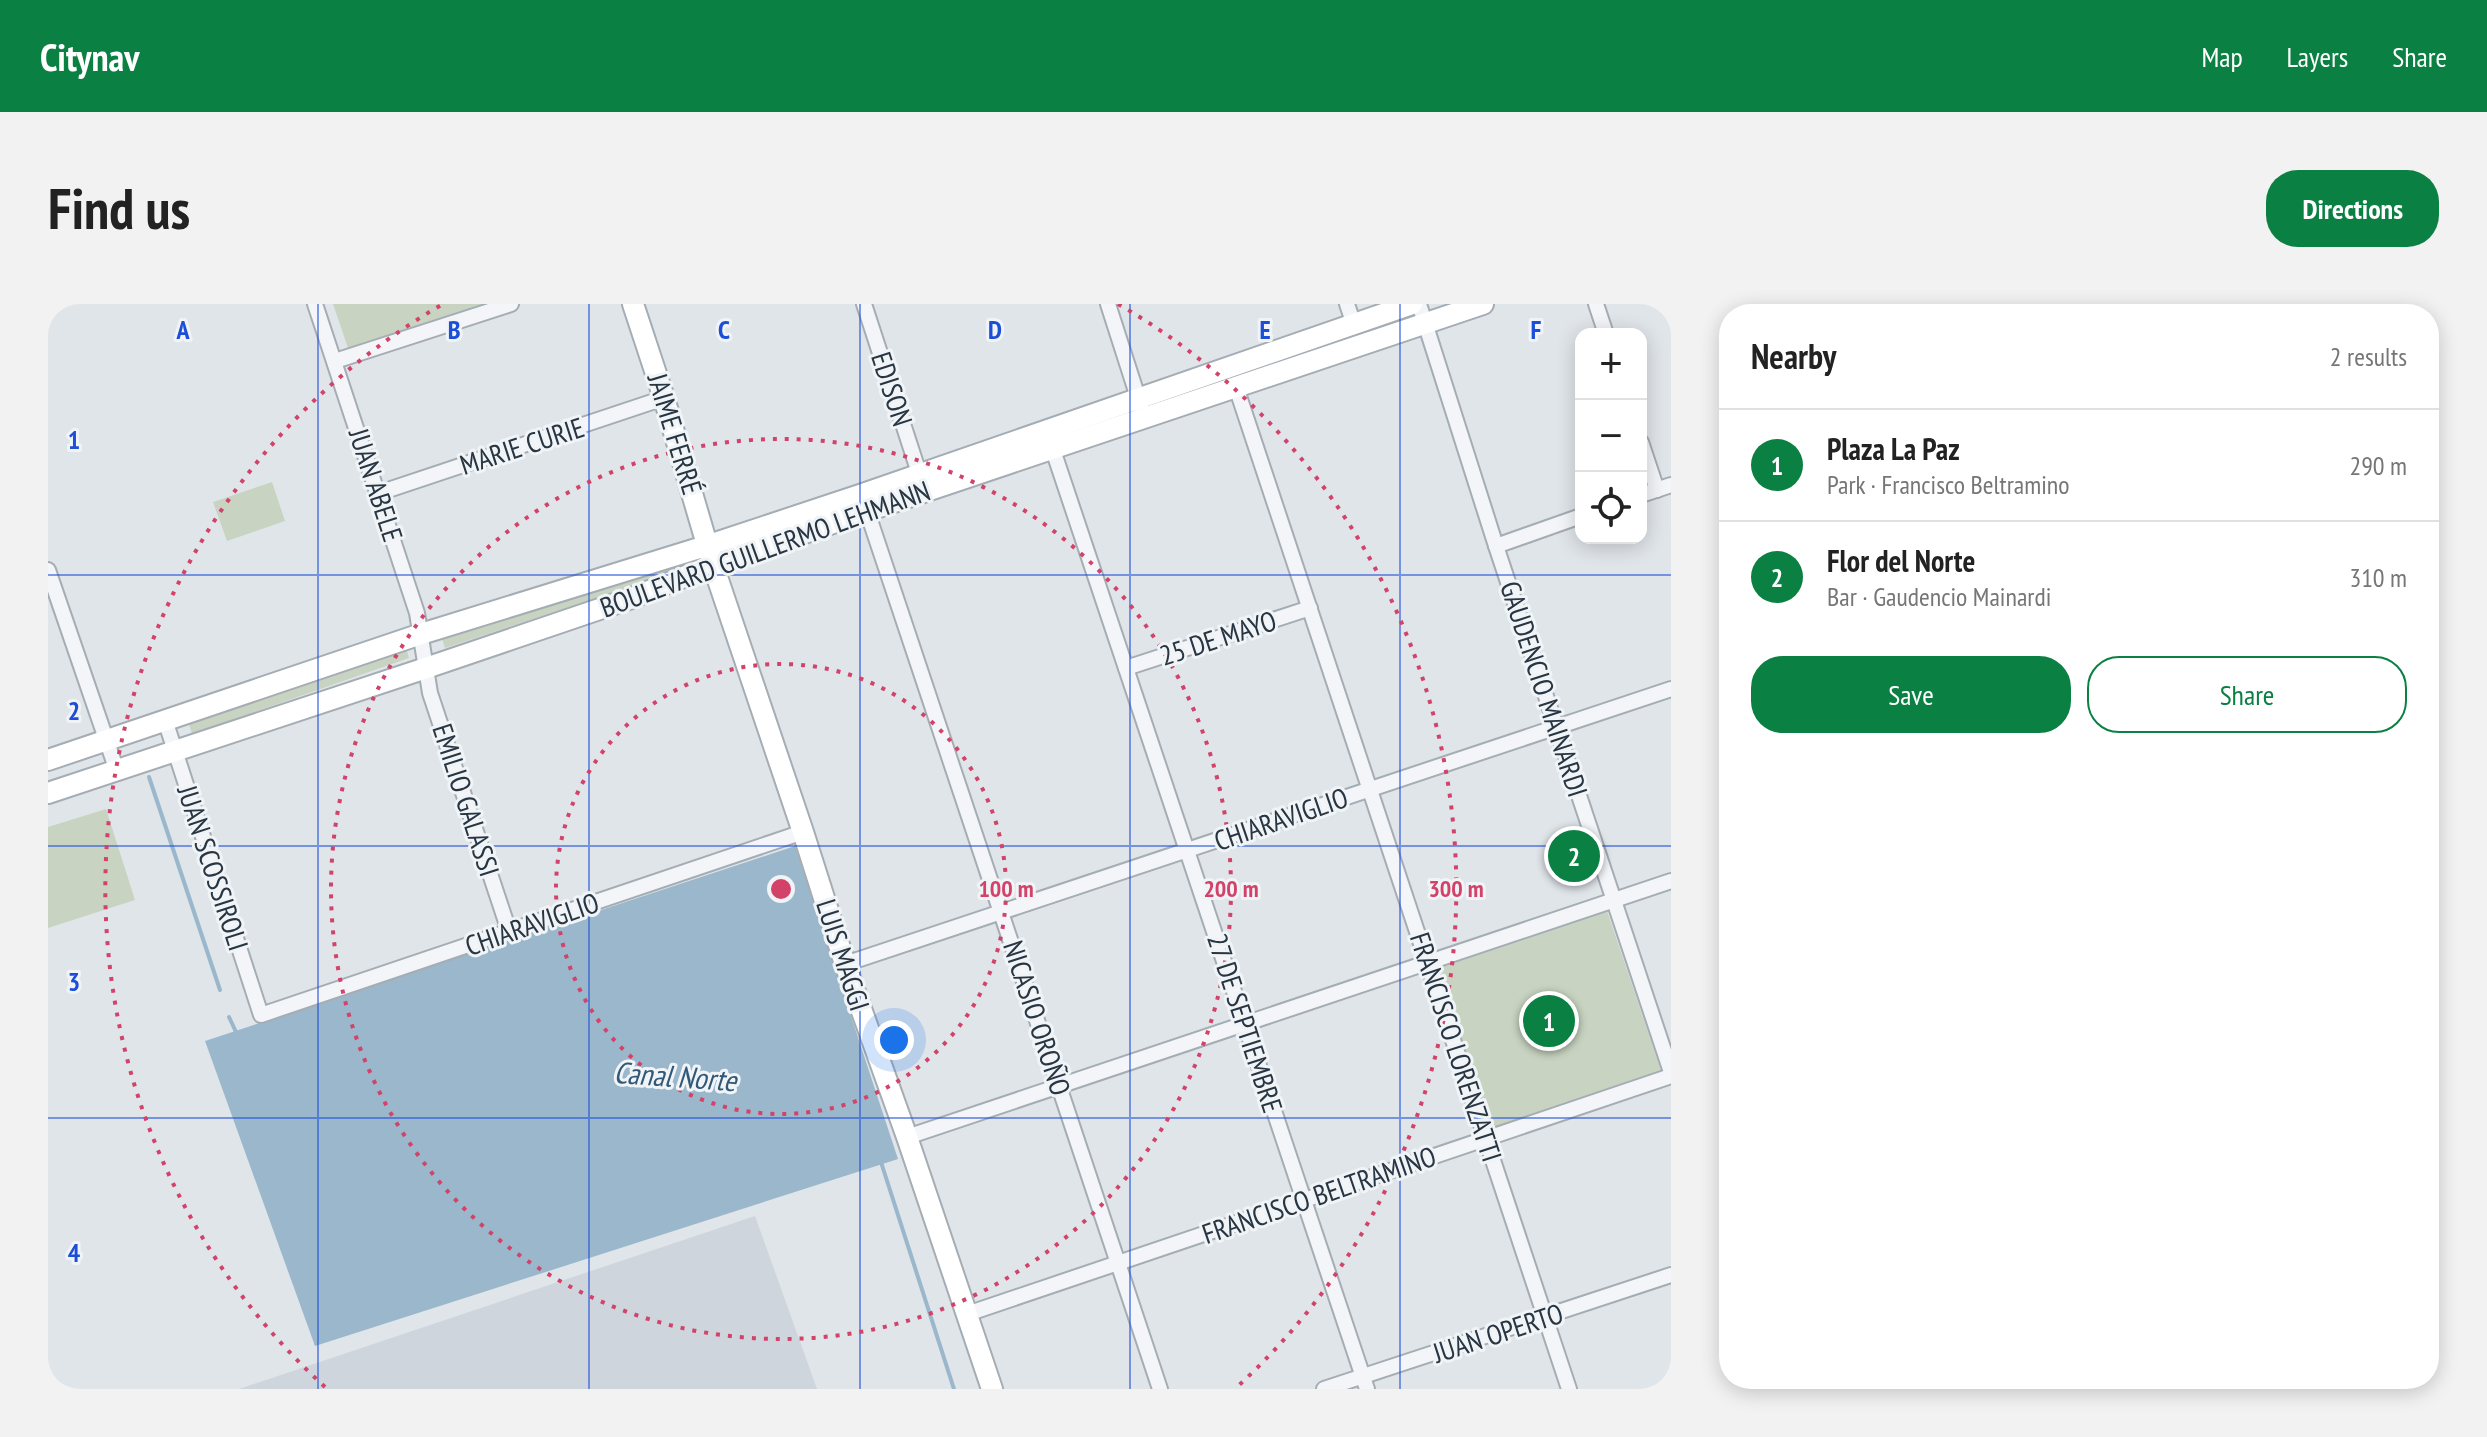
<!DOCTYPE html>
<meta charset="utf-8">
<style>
:root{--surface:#fff;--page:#f2f2f2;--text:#222;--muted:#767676;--line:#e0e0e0;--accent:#0b8043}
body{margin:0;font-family:"PT Sans Narrow",sans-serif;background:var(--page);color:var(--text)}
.controls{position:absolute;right:24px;top:24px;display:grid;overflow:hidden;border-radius:16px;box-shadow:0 4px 20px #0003}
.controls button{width:72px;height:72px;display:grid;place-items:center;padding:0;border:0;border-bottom:2px solid var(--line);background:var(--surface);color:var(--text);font:40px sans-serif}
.you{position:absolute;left:846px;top:736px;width:28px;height:28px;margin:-20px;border:6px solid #fff;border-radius:50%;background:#1a73e8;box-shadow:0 0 0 12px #1a73e833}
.badge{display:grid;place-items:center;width:52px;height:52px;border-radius:50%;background:var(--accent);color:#fff;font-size:26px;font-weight:700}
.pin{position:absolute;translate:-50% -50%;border:4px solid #fff;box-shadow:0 2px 8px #0006}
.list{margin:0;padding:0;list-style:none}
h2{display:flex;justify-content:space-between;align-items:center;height:104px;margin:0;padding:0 32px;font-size:34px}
h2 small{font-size:26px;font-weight:400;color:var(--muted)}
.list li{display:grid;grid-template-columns:52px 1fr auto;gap:24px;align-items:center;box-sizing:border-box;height:112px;padding:0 32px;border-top:2px solid var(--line)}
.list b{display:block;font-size:30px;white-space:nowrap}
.list p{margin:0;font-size:26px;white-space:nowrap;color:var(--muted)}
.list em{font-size:26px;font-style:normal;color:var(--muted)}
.actions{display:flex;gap:16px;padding:24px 32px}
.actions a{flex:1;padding:18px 0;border:2px solid var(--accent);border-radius:32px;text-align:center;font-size:28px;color:var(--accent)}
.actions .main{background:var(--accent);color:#fff}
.icon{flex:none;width:44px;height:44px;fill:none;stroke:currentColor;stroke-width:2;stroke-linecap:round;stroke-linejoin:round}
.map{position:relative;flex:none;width:1623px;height:1085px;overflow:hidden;border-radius:32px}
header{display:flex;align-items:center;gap:48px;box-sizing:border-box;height:112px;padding:0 40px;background:var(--accent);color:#fff}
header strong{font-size:38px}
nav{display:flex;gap:44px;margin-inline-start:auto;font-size:28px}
.intro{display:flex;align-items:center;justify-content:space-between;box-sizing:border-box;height:192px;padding:0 48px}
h1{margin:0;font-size:56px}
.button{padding:20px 36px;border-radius:32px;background:var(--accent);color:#fff;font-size:28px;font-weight:700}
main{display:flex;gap:48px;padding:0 48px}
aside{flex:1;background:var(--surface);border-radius:32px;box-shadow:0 4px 20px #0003}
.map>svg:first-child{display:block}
</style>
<header>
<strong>Citynav</strong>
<nav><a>Map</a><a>Layers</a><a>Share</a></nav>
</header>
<div class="intro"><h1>Find us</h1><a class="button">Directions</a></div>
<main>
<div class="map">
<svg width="1623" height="1085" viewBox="0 0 1623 1085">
<rect width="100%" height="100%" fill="#e0e5ea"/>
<polygon fill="#ced5dc" points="707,912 769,1085 191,1085"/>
<g fill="#c8d4c1">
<polygon points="285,0 434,0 300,44"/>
<polygon points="224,178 237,217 179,237 165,198"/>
<polygon points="637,254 640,264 397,344 394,335"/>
<polygon points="358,344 361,354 144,430 141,420"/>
<polygon points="58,505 87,596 0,624 0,523"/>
<polygon points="1559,607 1614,769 1443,827 1388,665"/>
</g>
<polygon fill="#9ab7cb" points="747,542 850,855 267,1042 157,737"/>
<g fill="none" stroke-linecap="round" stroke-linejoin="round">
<g stroke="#9ab7cb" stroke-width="4">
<polyline points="101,473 172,686"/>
<polyline points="181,713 188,728"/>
<polyline points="832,855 906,1085"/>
</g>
<g stroke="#a5adb4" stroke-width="18">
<g id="street">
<polyline points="267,0 369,309 382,389 461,627"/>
<polyline points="816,0 871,169"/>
<polyline points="1060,0 1093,103"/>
<polyline points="1299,0 1306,21"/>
<polyline points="1371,0 1448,242 1623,768"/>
<polyline points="1548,0 1558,30"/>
<polyline points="287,57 463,0"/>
<polyline points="1188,83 1521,1085"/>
<polyline points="1002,137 1319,1085"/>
<polyline points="1593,138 1609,186"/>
<polyline points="331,189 616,94"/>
<polyline points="1593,191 1623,181"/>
<polyline points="819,207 1112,1085"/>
<polyline points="1448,242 1533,212"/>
<polyline points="0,266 69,467"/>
<polyline points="1078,364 1262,304"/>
<polyline points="117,416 213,711 755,528"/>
<path d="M 797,660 C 1073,570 1348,477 1623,385"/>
<polyline points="859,833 1623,577"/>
<polyline points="919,1010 1623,772"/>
<polyline points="1276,1085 1623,971"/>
</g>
</g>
<g stroke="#a5adb4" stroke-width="24">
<g id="secondary">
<polyline points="585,0 616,94 665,261 755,528 797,660 859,833 944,1085"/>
<polyline points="0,456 373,330 661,241 812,191 1364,0"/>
<polyline points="0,489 378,364 584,294 665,261 819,207 1435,0"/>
</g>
</g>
<use href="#street" stroke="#f3f5f8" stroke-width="14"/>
<use href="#secondary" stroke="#fff" stroke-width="20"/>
</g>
<path fill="none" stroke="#1d4ed8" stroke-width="2" stroke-opacity="0.55" d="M 270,0 L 270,1085M 541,0 L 541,1085M 812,0 L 812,1085M 1082,0 L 1082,1085M 1352,0 L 1352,1085M 0,271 L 1623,271M 0,542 L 1623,542M 0,814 L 1623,814"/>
<g fill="none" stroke="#d24269" stroke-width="4" stroke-dasharray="4 8">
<circle cx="733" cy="585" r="225"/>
<circle cx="733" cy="585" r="450"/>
<path d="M277 1083A675 675 0 0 1 395 0M1070 0A675 675 0 0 1 1189 1083"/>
</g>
<g text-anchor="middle" stroke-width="6" stroke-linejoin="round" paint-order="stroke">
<g font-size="28" fill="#283542" stroke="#f0f4f7">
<text transform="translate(844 85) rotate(72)" y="10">EDISON</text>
<text transform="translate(627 130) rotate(73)" y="10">JAIME FERRÉ</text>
<text transform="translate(474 142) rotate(-18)" y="10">MARIE CURIE</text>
<text transform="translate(328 181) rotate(72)" y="10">JUAN ABELE</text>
<text transform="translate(717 245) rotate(-20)" y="10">BOULEVARD GUILLERMO LEHMANN</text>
<text transform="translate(1170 334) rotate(-18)" y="10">25 DE MAYO</text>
<text transform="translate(1496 385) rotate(72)" y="10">GAUDENCIO MAINARDI</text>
<text transform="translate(418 496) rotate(72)" y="10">EMILIO GALASSI</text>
<text transform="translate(1233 515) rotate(-19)" y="10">CHIARAVIGLIO</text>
<text transform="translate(165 564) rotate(72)" y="10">JUAN SCOSSIROLI</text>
<text transform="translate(484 620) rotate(-19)" y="10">CHIARAVIGLIO</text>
<text transform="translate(795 651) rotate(72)" y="10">LUIS MAGGI</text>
<text transform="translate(989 714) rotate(72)" y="10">NICASIO OROÑO</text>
<text transform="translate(1197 719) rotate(72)" y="10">27 DE SEPTIEMBRE</text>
<text transform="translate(1408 743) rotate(72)" y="10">FRANCISCO LORENZATTI</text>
<text transform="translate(1271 891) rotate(-19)" y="10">FRANCISCO BELTRAMINO</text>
<text transform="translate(1450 1029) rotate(-18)" y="10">JUAN OPERTO</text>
</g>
<g font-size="30" font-style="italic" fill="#315977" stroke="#f0f4f7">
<text transform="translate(627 773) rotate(4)" y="10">Canal Norte</text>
</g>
</g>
<g font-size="26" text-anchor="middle" font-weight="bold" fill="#1d4ed8" stroke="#f0f4f7" stroke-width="6" stroke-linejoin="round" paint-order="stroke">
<text x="135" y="35">A</text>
<text x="406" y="35">B</text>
<text x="676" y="35">C</text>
<text x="947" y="35">D</text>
<text x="1217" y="35">E</text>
<text x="1488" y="35">F</text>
<text x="26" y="145">1</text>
<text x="26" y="416">2</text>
<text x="26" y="687">3</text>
<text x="26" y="958">4</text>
</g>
<circle cx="733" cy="585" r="12" fill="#d24269" stroke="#f0f4f7" stroke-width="4"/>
<g font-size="24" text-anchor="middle" font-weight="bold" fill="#d24269" stroke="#f0f4f7" stroke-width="6" stroke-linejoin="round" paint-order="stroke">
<text x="958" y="593">100 m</text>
<text x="1183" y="593">200 m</text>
<text x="1408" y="593">300 m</text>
</g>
</svg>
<div class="controls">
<button>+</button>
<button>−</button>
<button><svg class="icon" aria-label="locate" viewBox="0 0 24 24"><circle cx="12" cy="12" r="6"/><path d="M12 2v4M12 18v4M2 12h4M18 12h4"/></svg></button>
</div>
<div class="you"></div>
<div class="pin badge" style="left:1501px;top:717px">1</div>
<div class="pin badge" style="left:1526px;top:552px">2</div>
</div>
<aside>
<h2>Nearby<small>2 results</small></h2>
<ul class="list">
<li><span class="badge">1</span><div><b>Plaza La Paz</b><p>Park · Francisco Beltramino</p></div><em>290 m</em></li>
<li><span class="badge">2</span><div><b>Flor del Norte</b><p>Bar · Gaudencio Mainardi</p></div><em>310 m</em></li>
</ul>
<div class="actions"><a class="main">Save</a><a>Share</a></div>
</aside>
</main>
